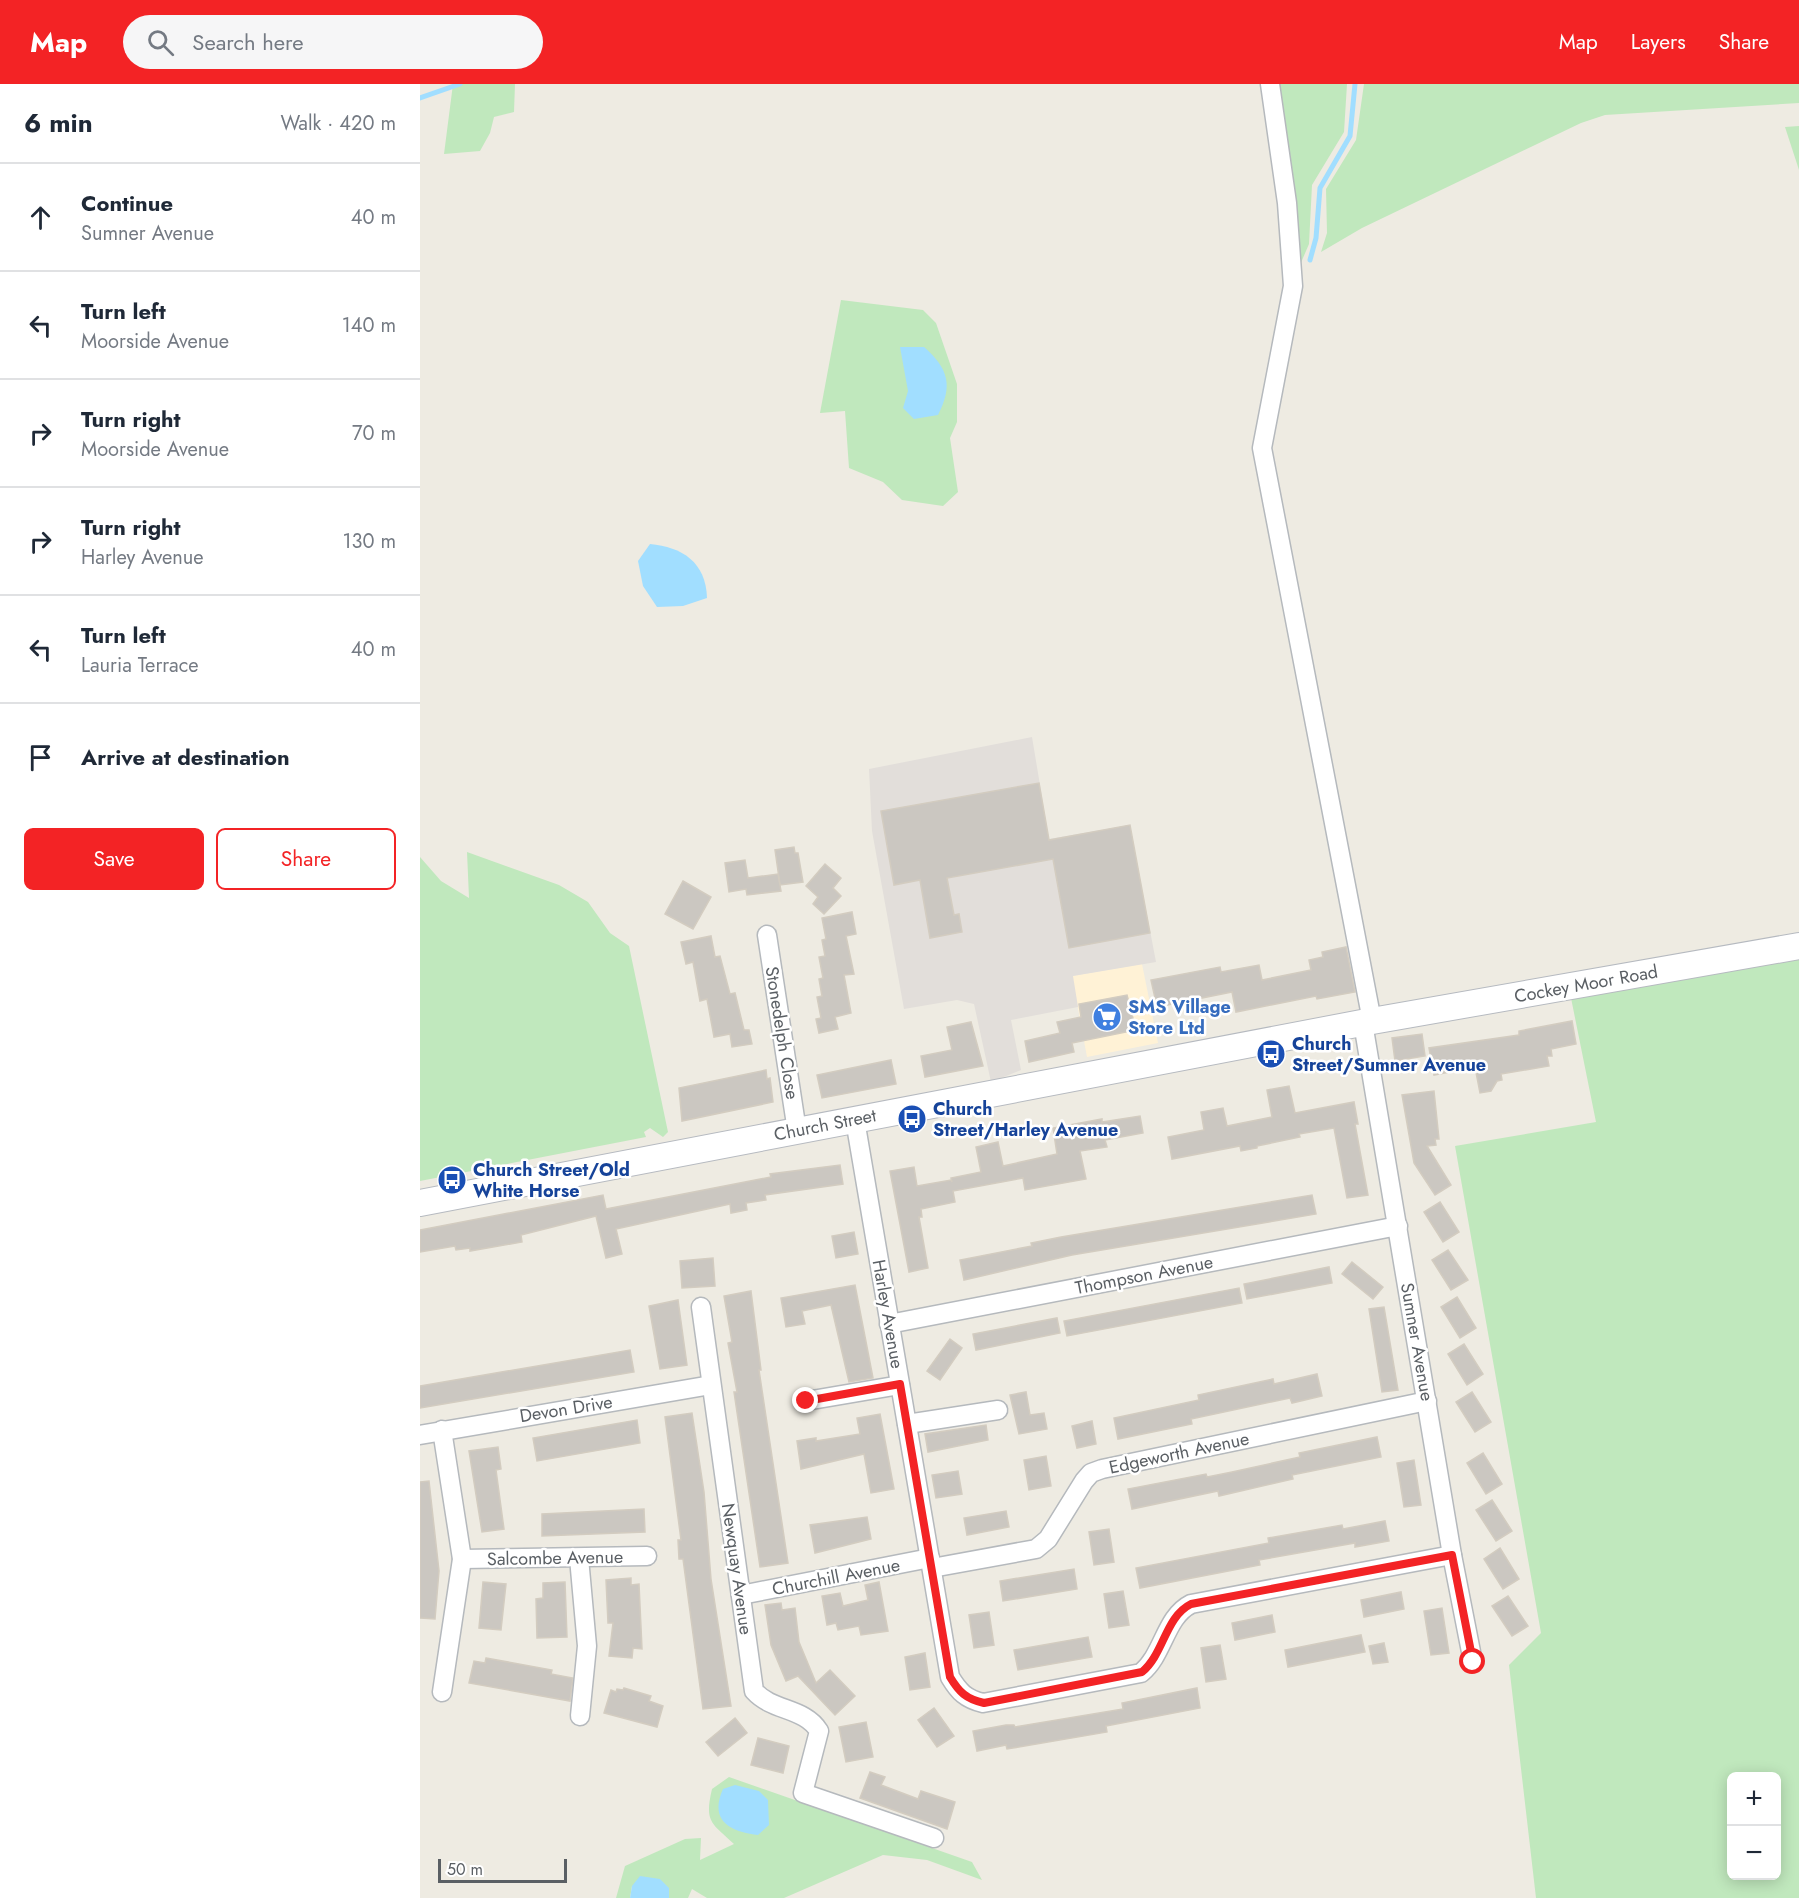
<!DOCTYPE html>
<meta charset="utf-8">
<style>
:root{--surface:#fff;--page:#f6f6f7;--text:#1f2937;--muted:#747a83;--line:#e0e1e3;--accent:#f32325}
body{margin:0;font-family:Jost,sans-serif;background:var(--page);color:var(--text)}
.controls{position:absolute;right:18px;bottom:18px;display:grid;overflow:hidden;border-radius:9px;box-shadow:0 3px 15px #0003}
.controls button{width:54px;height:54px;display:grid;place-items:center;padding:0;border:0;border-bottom:2px solid var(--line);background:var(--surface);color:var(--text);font:30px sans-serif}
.scale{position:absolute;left:18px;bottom:15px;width:129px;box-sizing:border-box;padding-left:6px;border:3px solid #5a5f64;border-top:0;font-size:16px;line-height:21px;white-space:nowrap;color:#5a5f64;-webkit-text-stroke:4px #fff;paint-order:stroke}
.stop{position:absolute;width:18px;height:18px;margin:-14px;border:4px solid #f32325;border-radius:50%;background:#fff}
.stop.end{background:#f32325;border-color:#fff;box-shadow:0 2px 6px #0008}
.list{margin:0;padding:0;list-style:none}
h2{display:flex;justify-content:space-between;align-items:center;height:78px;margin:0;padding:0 24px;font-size:26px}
h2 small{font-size:20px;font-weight:400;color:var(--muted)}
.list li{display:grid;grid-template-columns:39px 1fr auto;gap:18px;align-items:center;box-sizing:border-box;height:108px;padding:0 24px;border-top:2px solid var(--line)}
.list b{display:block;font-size:22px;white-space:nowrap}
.list p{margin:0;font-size:20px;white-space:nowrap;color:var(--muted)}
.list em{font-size:20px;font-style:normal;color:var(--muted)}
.actions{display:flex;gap:12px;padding:18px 24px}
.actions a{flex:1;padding:14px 0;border:2px solid var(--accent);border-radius:9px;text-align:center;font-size:21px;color:var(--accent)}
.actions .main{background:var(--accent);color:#fff}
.icon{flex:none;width:33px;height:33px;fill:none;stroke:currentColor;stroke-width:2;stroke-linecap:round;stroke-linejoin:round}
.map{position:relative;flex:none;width:1379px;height:1814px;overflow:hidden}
header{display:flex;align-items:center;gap:36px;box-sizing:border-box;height:84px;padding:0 30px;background:var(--accent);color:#fff}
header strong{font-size:28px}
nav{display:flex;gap:33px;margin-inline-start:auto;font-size:21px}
.search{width:420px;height:54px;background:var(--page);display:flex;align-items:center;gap:15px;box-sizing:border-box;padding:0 21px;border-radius:33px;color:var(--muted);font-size:22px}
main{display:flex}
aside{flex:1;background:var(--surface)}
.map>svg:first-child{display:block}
</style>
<header>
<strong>Map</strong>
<div class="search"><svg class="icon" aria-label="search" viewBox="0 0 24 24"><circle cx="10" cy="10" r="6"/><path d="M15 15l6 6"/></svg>Search here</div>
<nav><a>Map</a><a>Layers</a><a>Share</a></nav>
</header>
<main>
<aside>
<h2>6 min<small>Walk · 420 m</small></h2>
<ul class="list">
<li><svg class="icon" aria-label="ahead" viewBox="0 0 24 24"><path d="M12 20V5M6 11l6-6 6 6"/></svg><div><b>Continue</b><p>Sumner Avenue</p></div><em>40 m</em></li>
<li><svg class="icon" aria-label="left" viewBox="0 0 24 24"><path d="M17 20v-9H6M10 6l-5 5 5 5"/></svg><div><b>Turn left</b><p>Moorside Avenue</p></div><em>140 m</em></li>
<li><svg class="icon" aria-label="right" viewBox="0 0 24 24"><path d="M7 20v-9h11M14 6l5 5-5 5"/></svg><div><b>Turn right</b><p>Moorside Avenue</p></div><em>70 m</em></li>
<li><svg class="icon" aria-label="right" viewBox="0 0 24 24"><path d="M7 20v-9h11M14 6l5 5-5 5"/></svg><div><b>Turn right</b><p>Harley Avenue</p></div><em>130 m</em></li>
<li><svg class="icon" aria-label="left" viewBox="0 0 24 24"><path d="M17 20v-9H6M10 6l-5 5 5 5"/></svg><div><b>Turn left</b><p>Lauria Terrace</p></div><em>40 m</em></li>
<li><svg class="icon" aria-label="arrive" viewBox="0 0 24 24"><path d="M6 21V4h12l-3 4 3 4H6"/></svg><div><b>Arrive at destination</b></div></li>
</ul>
<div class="actions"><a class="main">Save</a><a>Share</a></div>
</aside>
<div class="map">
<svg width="1379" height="1814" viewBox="0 0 1379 1814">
<rect width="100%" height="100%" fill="#eeebe2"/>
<polygon fill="#fff2d6" points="722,880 738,959 667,973 652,892"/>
<polygon fill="#e2deda" points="612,653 629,755 710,741 736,878 653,892 658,923 591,936 601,986 571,998 554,920 537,916 484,925 452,747 449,685"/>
<g fill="#c0e8bd" fill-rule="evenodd">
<polygon points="33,0 95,0 94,28 74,33 70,49 60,67 24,70"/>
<polygon points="860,0 927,0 924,48 892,101 889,160 880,181"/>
<polygon points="944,0 1379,0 1379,19 1185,31 1161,39 942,144 901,168 907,149 906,105 936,56"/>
<polygon points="1379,42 1379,86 1365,43"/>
<polygon points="421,216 503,226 516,239 537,300 537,338 530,354 538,408 523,422 482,416 463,398 429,384 425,327 400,329"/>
<polygon points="47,768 139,801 168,818 190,849 209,862 248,1048 243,1053 230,1044 224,1048 226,1053 0,1097 0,773 21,797 49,814"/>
<path d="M 1379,873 L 1379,1814 L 1116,1814 L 1089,1581 L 1121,1549 L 1035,1062 L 1176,1038 L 1151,914 ZM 1312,1692 L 1356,1692 L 1356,1792 L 1312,1792 Z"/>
<path d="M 309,1693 L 552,1778 L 562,1796 L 507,1776 L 463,1771 L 364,1814 L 287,1814 L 272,1805 L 268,1814 L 249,1814 L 249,1804 L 212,1802 L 210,1814 L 196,1814 L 205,1782 L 265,1755 L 281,1754 L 280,1776 L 314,1760 C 292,1739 284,1739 292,1705 Z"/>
</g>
<g fill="#a1deff">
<path d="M 480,263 L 504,263 C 529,285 533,302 518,331 L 494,335 L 483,324 L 488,307 Z"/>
<path d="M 230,460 C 262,463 286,478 287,514 L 263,522 L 237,523 L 223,502 L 218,477 Z"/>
<path d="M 315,1701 L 339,1707 L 348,1716 L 349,1741 L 338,1751 C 309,1748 289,1736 303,1705 Z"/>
<polygon points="220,1792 240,1795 249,1804 249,1814 210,1814 212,1802"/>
</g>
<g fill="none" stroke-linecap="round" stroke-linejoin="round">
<g stroke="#a1deff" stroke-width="5">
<polyline points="0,14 40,0"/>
<polyline points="890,176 896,154 900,104 930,52 935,0"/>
</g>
</g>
<g fill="#cbc7c1" stroke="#d3ccc0" stroke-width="1.5">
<polygon points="619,699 629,756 710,741 730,849 649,864 633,775 527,794 534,831 539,830 542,848 510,854 500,796 474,801 461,727"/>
<polygon points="374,763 375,769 378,769 383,798 360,801 355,766"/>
<polygon points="325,776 328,794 358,790 361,807 327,811 326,805 309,808 305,779"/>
<polygon points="405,780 421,794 413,804 421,812 404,830 393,820 398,813 386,802"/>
<polygon points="263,797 291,813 273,845 245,830"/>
<polygon points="432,828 436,850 426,852 434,890 424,891 431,929 415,933 418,945 399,949 396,935 401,934 397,913 402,912 399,895 403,894 399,873 405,872 402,856 406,855 402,834"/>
<polygon points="291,852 295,873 300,872 310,910 315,909 324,946 329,946 332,960 312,963 310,950 294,953 287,915 280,917 273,878 266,880 261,858"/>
<polygon points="926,863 935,908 897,915 896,912 816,928 812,908 737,923 731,896 800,883 801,888 839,881 842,896 891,886 889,876 903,873 902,868"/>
<polygon points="707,911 716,946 652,959 654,968 609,978 605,957 640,949 637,938 661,933 659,920"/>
<polygon points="1152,937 1156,960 1131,965 1132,972 1127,972 1129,982 1081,990 1082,996 1077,997 1071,1007 1060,1009 1055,983 1014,991 1009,964 1099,951 1099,947"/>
<polygon points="551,938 563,982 505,993 501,972 532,966 527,943"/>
<polygon points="1002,950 1005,972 975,977 972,954"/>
<polygon points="471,976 476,1000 402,1014 397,991"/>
<polygon points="346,986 347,995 350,994 353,1018 262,1037 259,1004"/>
<polygon points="869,1002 875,1029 934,1018 938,1040 935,1040 948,1111 927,1114 914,1044 879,1050 880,1053 837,1062 837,1064 821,1067 820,1062 752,1075 748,1053 784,1046 781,1028 803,1024 807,1042 852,1033 847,1006"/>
<polygon points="1014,1007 1019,1055 1015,1055 1016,1061 1007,1062 1031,1101 1015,1111 994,1079 982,1011"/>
<polygon points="720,1032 723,1049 685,1056 687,1063 660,1067 666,1095 605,1106 603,1094 533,1107 535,1118 501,1125 502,1133 499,1133 508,1184 489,1188 470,1087 494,1083 497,1102 531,1096 532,1098 531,1094 561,1088 556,1063 578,1058 583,1082 637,1070 633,1044 682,1035 682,1038"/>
<polygon points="420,1081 423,1100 345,1111 346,1116 326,1119 327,1126 311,1129 310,1120 196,1145 202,1170 186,1174 176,1132 101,1151 102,1158 50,1167 50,1164 36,1166 35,1162 0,1168 0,1146 183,1111 186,1125 351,1093 350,1090"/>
<polygon points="892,1111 896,1130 652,1171 544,1196 540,1176 612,1162 611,1159 641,1153"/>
<polygon points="1020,1118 1039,1148 1023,1158 1004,1128"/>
<polygon points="434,1148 438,1170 416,1174 412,1152"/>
<polygon points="1028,1166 1048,1196 1031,1206 1012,1176"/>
<polygon points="293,1174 295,1202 262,1204 260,1177"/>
<polygon points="932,1178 963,1203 953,1215 922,1190"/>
<polygon points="909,1183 912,1199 827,1215 824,1200"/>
<polygon points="435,1201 453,1294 429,1298 411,1221 382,1227 385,1240 366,1243 361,1214"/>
<polygon points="819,1204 822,1219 647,1252 644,1237"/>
<polygon points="331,1207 341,1286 339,1286 368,1479 340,1483 314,1308 317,1308 308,1259 312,1258 304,1212"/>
<polygon points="1037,1213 1056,1244 1040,1254 1021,1223"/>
<polygon points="258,1216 267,1281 240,1285 229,1222"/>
<polygon points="964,1223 978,1306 962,1308 949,1225"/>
<polygon points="637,1234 640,1249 556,1266 553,1250"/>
<polygon points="530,1255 542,1264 520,1296 507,1287"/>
<polygon points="1044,1260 1063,1290 1047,1301 1028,1270"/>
<polygon points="210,1266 214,1288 0,1324 0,1302"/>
<polygon points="897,1290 902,1312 872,1319 870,1314 771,1335 772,1340 698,1355 694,1334 779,1316 778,1311 853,1295 854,1300"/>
<polygon points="606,1308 610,1331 624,1329 627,1345 599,1350 590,1311"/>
<polygon points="1052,1308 1071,1338 1055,1348 1036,1318"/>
<polygon points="272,1329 284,1408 291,1495 311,1622 283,1625 263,1475 259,1475 258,1456 261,1456 245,1333"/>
<polygon points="460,1330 474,1405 451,1409 444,1370 381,1385 377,1357 396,1354 396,1357 440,1350 437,1334"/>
<polygon points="217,1336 220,1359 117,1377 113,1354"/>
<polygon points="672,1337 676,1360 657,1364 652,1342"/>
<polygon points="566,1341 568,1356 508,1368 505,1350"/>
<polygon points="957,1353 961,1373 872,1391 873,1395 799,1412 798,1407 712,1425 708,1405 786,1390 787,1393 812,1388 880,1373 879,1369"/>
<polygon points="78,1363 81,1385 76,1386 84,1445 62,1448 49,1367"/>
<polygon points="1063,1369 1082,1400 1066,1410 1047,1379"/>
<polygon points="626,1372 631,1402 609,1406 604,1376"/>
<polygon points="994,1376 1001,1421 984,1423 977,1379"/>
<polygon points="538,1387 542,1410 516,1414 512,1391"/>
<polygon points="9,1397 19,1487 15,1535 0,1534 0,1398"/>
<polygon points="1072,1416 1092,1447 1076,1457 1056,1426"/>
<polygon points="224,1425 225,1448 122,1452 122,1430"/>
<polygon points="586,1427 589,1443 547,1451 544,1434"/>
<polygon points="447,1433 451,1455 395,1469 390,1441"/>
<polygon points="965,1437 969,1457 935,1463 935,1459 839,1476 840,1481 720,1504 716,1484 849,1459 848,1454 922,1441 923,1445"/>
<polygon points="689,1445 694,1478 674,1481 669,1448"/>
<polygon points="1080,1464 1099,1495 1083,1505 1064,1475"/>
<polygon points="654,1485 657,1505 583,1517 580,1497"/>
<polygon points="211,1494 211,1501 219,1500 222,1565 213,1564 212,1574 189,1572 193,1539 188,1539 186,1496"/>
<polygon points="63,1498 86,1500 81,1546 59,1544"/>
<polygon points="145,1498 147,1553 117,1554 116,1515 123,1514 123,1499"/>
<polygon points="459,1498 468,1547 441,1551 439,1542 418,1546 416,1539 407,1541 402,1512 420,1509 423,1522 448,1516 445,1501"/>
<polygon points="703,1507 709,1541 689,1544 684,1510"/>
<polygon points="981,1508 984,1525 944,1533 941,1516"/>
<polygon points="1088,1512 1108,1542 1092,1552 1072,1522"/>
<polygon points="361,1519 362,1526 375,1524 379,1558 396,1599 410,1586 435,1612 415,1631 378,1592 366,1597 351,1561 345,1521"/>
<polygon points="1022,1524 1029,1569 1011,1571 1004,1527"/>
<polygon points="569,1528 574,1561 554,1564 549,1531"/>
<polygon points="852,1531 855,1548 815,1556 812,1539"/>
<polygon points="941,1551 945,1568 868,1583 865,1566"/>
<polygon points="668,1553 672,1573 598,1586 594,1566"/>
<polygon points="964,1559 968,1578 953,1580 949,1562"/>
<polygon points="800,1561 806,1595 786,1598 781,1564"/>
<polygon points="505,1569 510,1603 490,1606 485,1573"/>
<polygon points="66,1574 132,1586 131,1590 153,1594 150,1617 49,1599 54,1577 65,1579"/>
<polygon points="204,1604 231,1612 229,1617 243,1622 237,1643 184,1629 191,1606 196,1608 197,1605 203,1606"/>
<polygon points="777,1604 780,1624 686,1642 687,1648 587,1665 586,1661 557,1667 553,1647 586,1641 594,1641 595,1643 703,1625 702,1619"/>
<polygon points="514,1624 534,1652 517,1663 498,1636"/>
<polygon points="315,1634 327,1649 298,1672 286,1658"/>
<polygon points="446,1638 453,1673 426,1678 419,1643"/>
<polygon points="338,1654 369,1662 363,1689 331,1681"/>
<polygon points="450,1688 465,1693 461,1701 498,1715 501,1707 535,1718 527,1745 440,1714"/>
</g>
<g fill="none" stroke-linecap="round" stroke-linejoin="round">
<g stroke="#b5b9bd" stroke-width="21">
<g id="street">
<polyline points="850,0 867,119 873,202 842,364 952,937"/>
<polyline points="347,851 377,1047"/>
<polyline points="943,939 1032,1471 1053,1578"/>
<path d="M 435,1036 L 530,1593 C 539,1608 546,1615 563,1619 L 721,1589 C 744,1570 745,1533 771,1520 L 1032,1471"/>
<path d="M 281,1223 L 334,1607 C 353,1628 384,1623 399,1647 L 383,1709 L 514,1754"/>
<polyline points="469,1240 978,1142"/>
<polyline points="386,1317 480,1301"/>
<polyline points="487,1340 578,1326"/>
<polyline points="0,1351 291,1301"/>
<polyline points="159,1474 167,1562 160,1632"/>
<polyline points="42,1475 227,1472"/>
<polyline points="512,1484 616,1465 628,1455 664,1397 671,1389 682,1385 1007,1317"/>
<polyline points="321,1511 510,1474"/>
<polyline points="22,1608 42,1475 22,1346"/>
</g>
</g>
<g stroke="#b6bac0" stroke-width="28">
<polyline id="secondary" points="0,1119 952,937 1379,862"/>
</g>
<use href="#street" stroke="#fff" stroke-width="18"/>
<use href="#secondary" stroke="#fff" stroke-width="26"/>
</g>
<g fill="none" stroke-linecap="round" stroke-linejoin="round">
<path stroke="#f32325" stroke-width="8" d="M 386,1317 L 480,1300 L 530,1593 C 539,1608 546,1615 564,1619 L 722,1588 C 744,1570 745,1533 771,1520 L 1032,1471 L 1053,1578"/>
</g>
<defs>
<g id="supermarket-disc" transform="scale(1.5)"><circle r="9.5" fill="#3f7fe0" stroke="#fff"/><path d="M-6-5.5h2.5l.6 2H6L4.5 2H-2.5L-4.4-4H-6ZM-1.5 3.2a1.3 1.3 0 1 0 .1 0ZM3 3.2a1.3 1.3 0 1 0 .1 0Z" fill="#fff"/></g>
<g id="bus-disc" transform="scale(1.5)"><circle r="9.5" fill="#1a4fb4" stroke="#fff"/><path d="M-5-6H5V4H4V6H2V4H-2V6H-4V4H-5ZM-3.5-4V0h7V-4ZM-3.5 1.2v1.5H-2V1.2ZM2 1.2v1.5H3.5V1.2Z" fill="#fff"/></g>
</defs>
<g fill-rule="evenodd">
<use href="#supermarket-disc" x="687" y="933"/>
<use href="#bus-disc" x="851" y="970"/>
<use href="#bus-disc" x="492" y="1035"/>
<use href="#bus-disc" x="32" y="1096"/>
</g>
<g text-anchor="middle" stroke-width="5" stroke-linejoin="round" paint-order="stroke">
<g font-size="18" fill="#5a5f64" stroke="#fff">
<text transform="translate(1166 900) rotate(-10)" y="6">Cockey Moor Road</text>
<text transform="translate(362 949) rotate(81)" y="6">Stonedelph Close</text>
<text transform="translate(405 1041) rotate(-11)" y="6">Church Street</text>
<text transform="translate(724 1191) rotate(-11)" y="6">Thompson Avenue</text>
<text transform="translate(468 1230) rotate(80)" y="6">Harley Avenue</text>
<text transform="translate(997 1258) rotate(80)" y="6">Sumner Avenue</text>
<text transform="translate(146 1325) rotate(-9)" y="6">Devon Drive</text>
<text transform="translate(759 1369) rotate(-12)" y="6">Edgeworth Avenue</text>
<text transform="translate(135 1474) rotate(-1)" y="6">Salcombe Avenue</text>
<text transform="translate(317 1485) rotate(82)" y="6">Newquay Avenue</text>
<text transform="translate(416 1493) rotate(-11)" y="6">Churchill Avenue</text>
</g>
<g font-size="18" font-weight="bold" fill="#366cbe" stroke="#fff" text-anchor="start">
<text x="708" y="929">SMS Village<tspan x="708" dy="21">Store Ltd</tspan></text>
</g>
<g font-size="18" font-weight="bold" fill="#164399" stroke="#fff" text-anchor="start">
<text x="872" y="966">Church<tspan x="872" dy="21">Street/Sumner Avenue</tspan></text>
<text x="513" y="1031">Church<tspan x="513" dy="21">Street/Harley Avenue</tspan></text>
<text x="53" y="1092">Church Street/Old<tspan x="53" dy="21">White Horse</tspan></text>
</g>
</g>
</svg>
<div class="controls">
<button>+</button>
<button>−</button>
</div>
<div class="scale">50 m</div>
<div class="stop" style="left:1053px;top:1578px"></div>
<div class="stop end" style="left:386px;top:1317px"></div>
</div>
</main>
